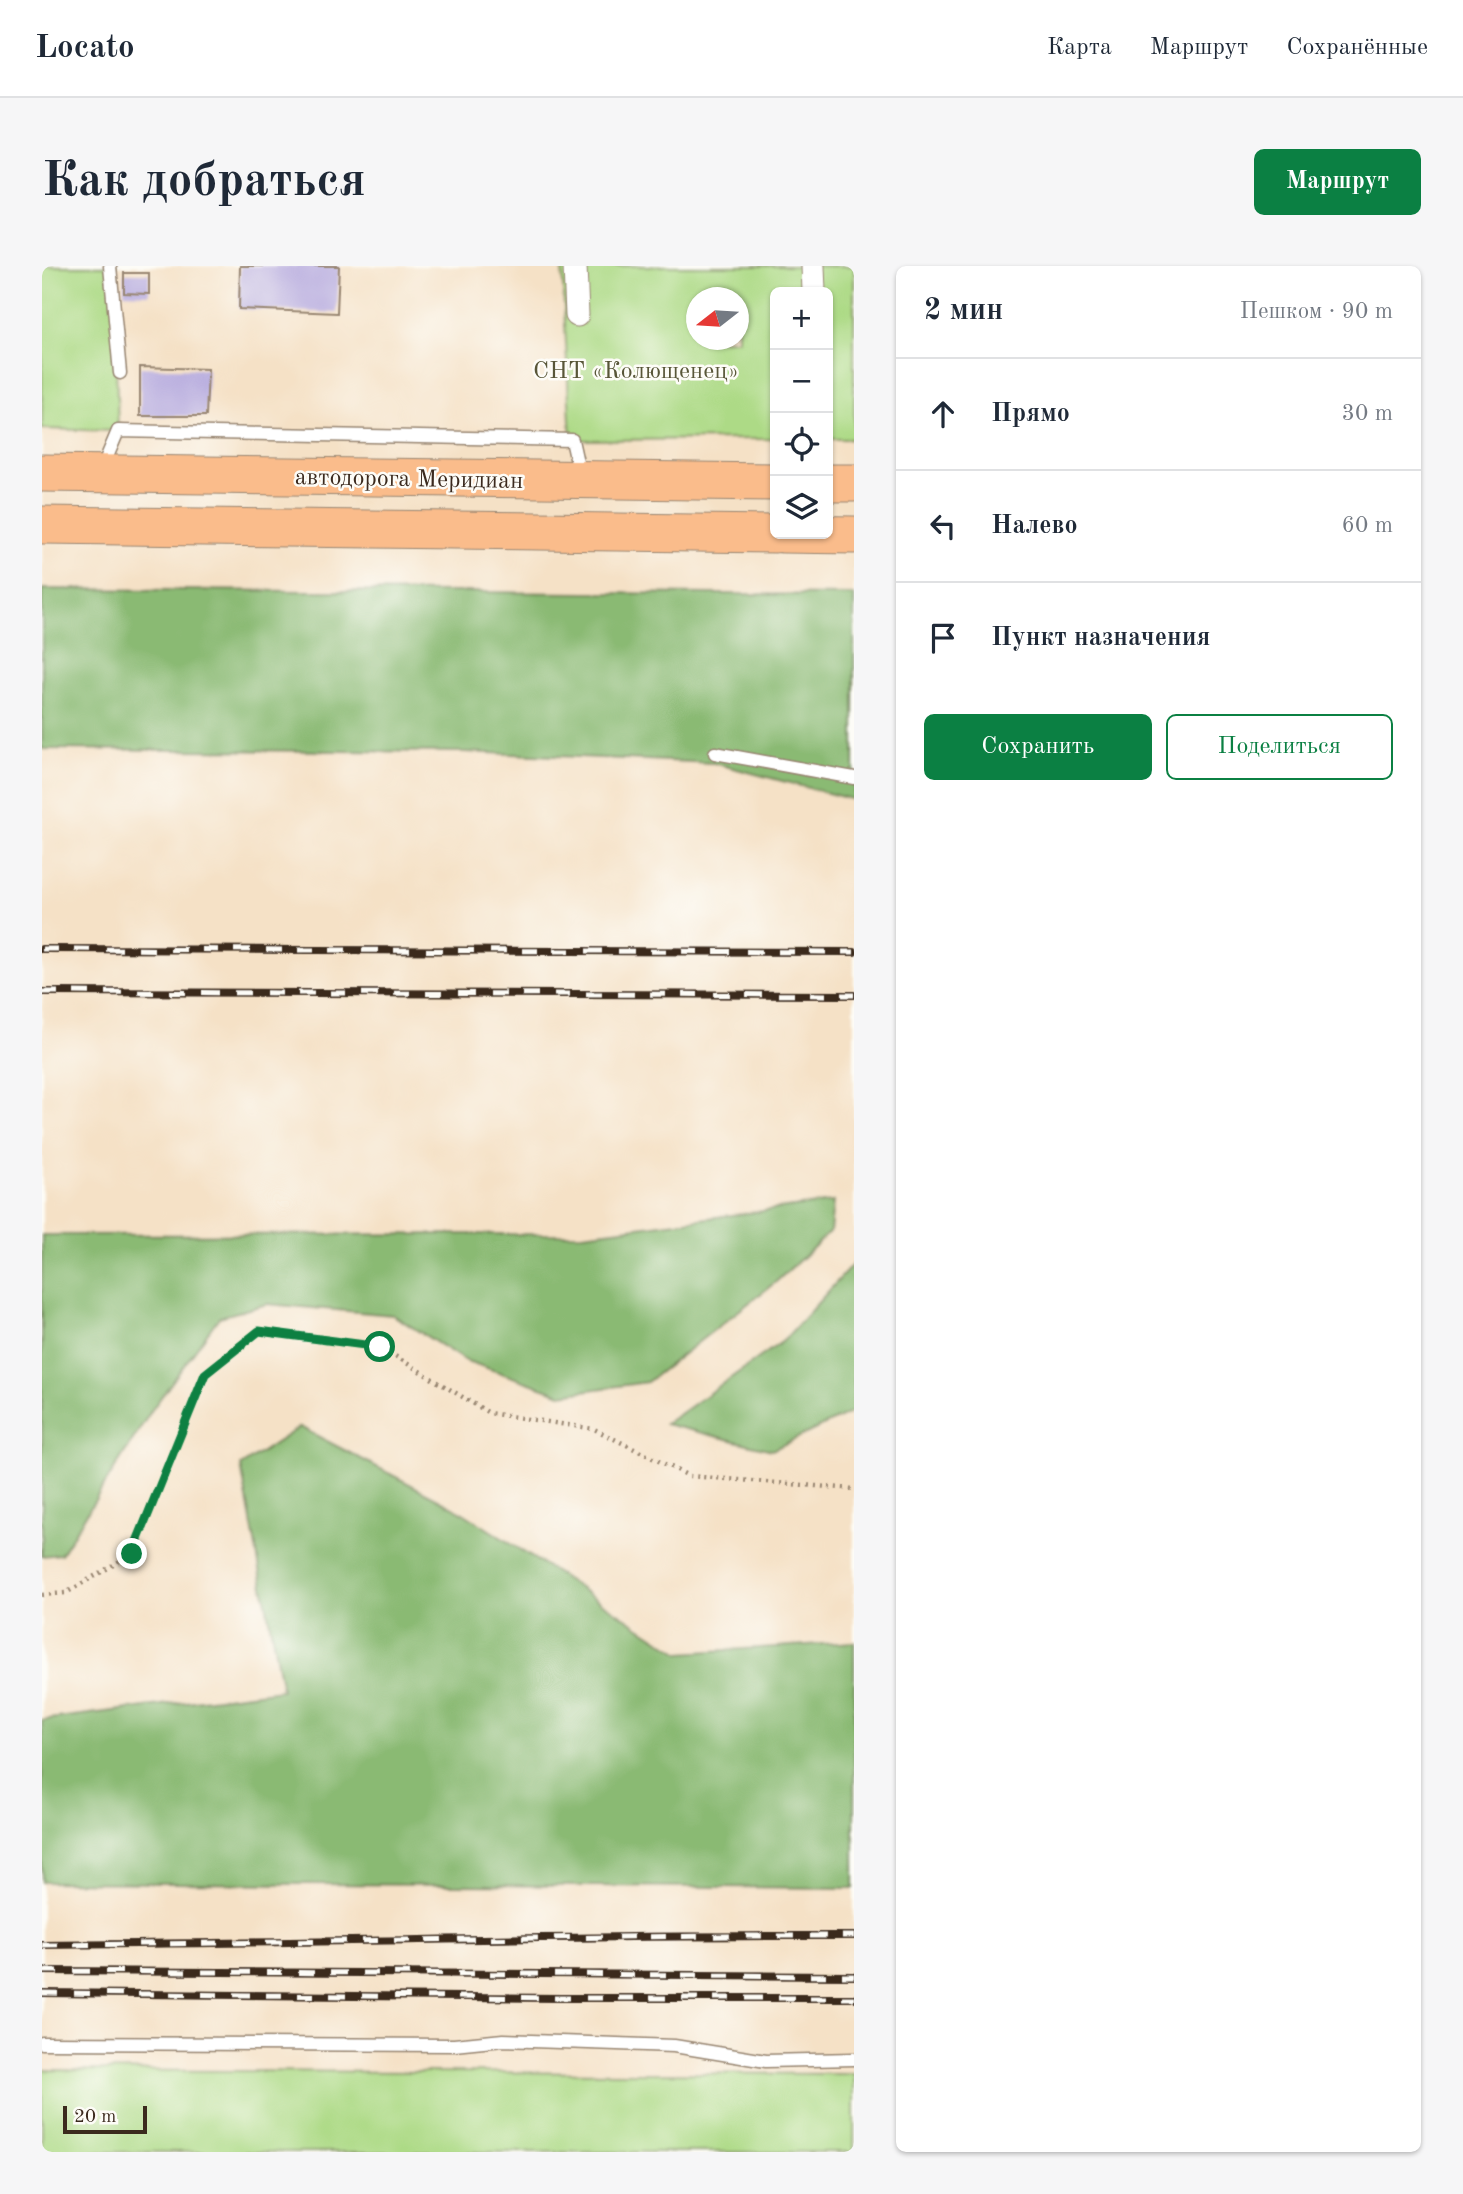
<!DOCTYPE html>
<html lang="ru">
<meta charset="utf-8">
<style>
:root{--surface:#fff;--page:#f6f6f7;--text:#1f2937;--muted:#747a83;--line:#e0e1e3;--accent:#0b8043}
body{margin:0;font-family:"Old Standard TT",serif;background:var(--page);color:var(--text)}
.controls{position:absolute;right:21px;top:21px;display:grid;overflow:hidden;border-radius:10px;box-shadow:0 2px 5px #0004}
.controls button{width:63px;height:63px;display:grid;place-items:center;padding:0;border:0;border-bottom:2px solid var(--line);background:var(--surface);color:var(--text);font:35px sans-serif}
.compass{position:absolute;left:644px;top:21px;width:63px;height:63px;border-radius:50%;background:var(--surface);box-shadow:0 2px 5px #0004;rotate:253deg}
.scale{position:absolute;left:21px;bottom:18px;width:84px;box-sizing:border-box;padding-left:7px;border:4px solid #3b2a1e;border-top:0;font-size:19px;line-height:24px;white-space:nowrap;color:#3b2a1e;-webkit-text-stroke:5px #fdfcf7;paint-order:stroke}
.stop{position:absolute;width:21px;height:21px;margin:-16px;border:5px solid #0b8043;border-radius:50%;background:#fff}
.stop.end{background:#0b8043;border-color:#fff;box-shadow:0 2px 7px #0008}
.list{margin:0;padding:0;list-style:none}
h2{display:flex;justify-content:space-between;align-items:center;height:91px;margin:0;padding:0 28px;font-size:30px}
h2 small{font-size:23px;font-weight:400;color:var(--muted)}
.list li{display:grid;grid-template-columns:46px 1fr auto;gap:21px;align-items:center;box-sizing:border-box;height:112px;padding:0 28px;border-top:2px solid var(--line)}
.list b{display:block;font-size:26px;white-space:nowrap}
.list em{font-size:23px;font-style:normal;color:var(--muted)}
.actions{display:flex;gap:14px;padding:21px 28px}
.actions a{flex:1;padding:16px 0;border:2px solid var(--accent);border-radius:10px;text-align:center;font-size:24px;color:var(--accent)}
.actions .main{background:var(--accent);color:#fff}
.icon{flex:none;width:38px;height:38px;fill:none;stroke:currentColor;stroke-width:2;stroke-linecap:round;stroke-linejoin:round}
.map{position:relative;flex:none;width:812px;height:1886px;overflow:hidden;border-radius:10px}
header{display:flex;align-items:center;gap:42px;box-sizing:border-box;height:98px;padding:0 35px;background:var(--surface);border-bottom:2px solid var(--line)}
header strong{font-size:33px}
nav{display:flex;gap:38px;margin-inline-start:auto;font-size:24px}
.intro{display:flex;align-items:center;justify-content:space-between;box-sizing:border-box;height:168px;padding:0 42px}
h1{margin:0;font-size:49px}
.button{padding:18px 32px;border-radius:10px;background:var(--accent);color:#fff;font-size:24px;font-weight:700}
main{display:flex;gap:42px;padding:0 42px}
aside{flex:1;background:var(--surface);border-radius:10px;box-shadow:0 2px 5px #0004}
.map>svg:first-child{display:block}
</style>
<header>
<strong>Locato</strong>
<nav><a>Карта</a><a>Маршрут</a><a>Сохранённые</a></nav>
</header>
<div class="intro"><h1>Как добраться</h1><a class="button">Маршрут</a></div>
<main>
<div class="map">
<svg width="812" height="1886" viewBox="0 0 812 1886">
<rect width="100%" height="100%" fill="#fdfcf7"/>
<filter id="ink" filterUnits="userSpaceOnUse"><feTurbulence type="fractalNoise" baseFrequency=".0143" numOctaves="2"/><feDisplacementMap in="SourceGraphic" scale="14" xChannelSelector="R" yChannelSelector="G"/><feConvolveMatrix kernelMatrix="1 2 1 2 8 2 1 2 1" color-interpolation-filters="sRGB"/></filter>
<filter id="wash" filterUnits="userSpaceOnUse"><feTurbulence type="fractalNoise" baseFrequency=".00686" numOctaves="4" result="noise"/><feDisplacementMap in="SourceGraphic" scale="28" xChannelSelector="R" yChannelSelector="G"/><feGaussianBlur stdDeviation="1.57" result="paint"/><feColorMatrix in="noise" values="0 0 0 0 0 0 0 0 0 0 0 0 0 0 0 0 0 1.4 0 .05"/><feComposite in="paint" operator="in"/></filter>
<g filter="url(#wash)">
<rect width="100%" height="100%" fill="#f5e1c6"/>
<g fill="#adda86" stroke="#748252" stroke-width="2" fill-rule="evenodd">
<polygon points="0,0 71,0 76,165 0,163"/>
<path d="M 520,0 L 812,0 L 812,173 L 786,173 L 786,26 L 733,26 L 733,173 L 529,174 ZM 654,32 L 696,32 L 696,74 L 654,74 Z"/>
<polygon points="0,1804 812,1808 812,1886 0,1886"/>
</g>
<g fill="#8aba73" stroke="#627248" stroke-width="2">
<polygon points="0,323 812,329 812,534 672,497 422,486 0,483"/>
<polygon points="791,936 788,966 735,1015 605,1116 519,1128 422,1094 351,1049 225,1038 177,1051 109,1145 19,1288 0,1290 0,969 541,968"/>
<polygon points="812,997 812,1145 730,1184 623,1158 741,1075"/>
<polygon points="258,1161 412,1241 638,1387 812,1376 812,1622 0,1616 0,1454 240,1424 199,1200"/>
</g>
<g id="blocks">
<g fill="#b9aedf">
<polygon points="198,0 297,0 295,47 197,43"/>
<polygon points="82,7 107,7 107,28 82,27"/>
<polygon points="98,101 166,103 164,150 98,150"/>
</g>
</g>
</g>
<g filter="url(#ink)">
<use href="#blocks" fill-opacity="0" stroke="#988672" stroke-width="2"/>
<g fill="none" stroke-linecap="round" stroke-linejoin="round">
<g stroke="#988672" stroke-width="15">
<g id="lane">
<polyline points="68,0 78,107"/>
<polyline points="59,205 76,165 530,174 538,210"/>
<polyline points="673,487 812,512"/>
<polyline points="0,1777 412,1779 461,1774 632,1780 724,1795 812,1793"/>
</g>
</g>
<g stroke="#988672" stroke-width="25">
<g id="street">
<polyline points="533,0 535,49"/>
<polyline points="771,0 772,26"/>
</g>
</g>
<g stroke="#988672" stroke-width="39">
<g id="primary">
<polyline points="0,207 733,216"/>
<polyline points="786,217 812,217"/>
<polyline points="0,259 733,268"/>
<polyline points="740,268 812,269"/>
</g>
</g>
<polyline stroke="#988672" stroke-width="4.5" stroke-dasharray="2 5" stroke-linecap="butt" points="0,1329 24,1327 90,1288 163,1108 217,1065 338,1081 447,1147 552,1163 647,1210 812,1223"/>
<use href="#lane" stroke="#fff" stroke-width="12"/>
<use href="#street" stroke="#fff" stroke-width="23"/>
<use href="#primary" stroke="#fabc8b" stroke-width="37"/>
<g stroke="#3b2a1e" stroke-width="8">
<g id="rail">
<polyline points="0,683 812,686"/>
<polyline points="0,726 812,729"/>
<path d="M 0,1679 C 271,1677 541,1669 812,1670"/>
<polyline points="0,1705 812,1710"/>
<polyline points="0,1727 520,1732 812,1732"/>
</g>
</g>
<use href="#rail" stroke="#fdfcf7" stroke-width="5" stroke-dasharray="16" stroke-linecap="butt"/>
</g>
</g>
<g fill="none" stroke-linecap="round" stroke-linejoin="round" filter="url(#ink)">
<polyline stroke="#0b8043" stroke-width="9" points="90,1288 163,1108 217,1065 338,1081"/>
</g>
<g text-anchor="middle" stroke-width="5" stroke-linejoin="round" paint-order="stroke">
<g font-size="24" fill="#585638" stroke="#fdfcf7">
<text x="594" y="112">СНТ «Колющенец»</text>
</g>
<g font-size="24" fill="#3b2a1e" stroke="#fdfcf7">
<text transform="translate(367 212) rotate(1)" y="8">автодорога Меридиан</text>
</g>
</g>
</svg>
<div class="controls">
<button>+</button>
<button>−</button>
<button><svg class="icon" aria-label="locate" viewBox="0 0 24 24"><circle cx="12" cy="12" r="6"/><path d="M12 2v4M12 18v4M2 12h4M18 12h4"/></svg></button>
<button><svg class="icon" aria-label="layers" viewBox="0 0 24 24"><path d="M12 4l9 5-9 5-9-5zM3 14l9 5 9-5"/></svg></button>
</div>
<svg class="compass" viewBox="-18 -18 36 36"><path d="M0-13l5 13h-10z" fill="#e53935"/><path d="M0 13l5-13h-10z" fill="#747a83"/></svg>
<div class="scale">20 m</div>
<div class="stop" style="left:338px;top:1081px"></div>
<div class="stop end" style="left:90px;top:1288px"></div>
</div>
<aside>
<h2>2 мин<small>Пешком · 90 m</small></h2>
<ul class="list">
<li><svg class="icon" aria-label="ahead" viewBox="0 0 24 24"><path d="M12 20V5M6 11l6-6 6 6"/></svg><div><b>Прямо</b></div><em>30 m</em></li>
<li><svg class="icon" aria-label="left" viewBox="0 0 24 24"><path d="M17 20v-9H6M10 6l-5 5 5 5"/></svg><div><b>Налево</b></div><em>60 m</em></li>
<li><svg class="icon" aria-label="arrive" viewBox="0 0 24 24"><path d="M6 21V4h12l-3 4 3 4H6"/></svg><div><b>Пункт назначения</b></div></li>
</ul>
<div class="actions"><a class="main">Сохранить</a><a>Поделиться</a></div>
</aside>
</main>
